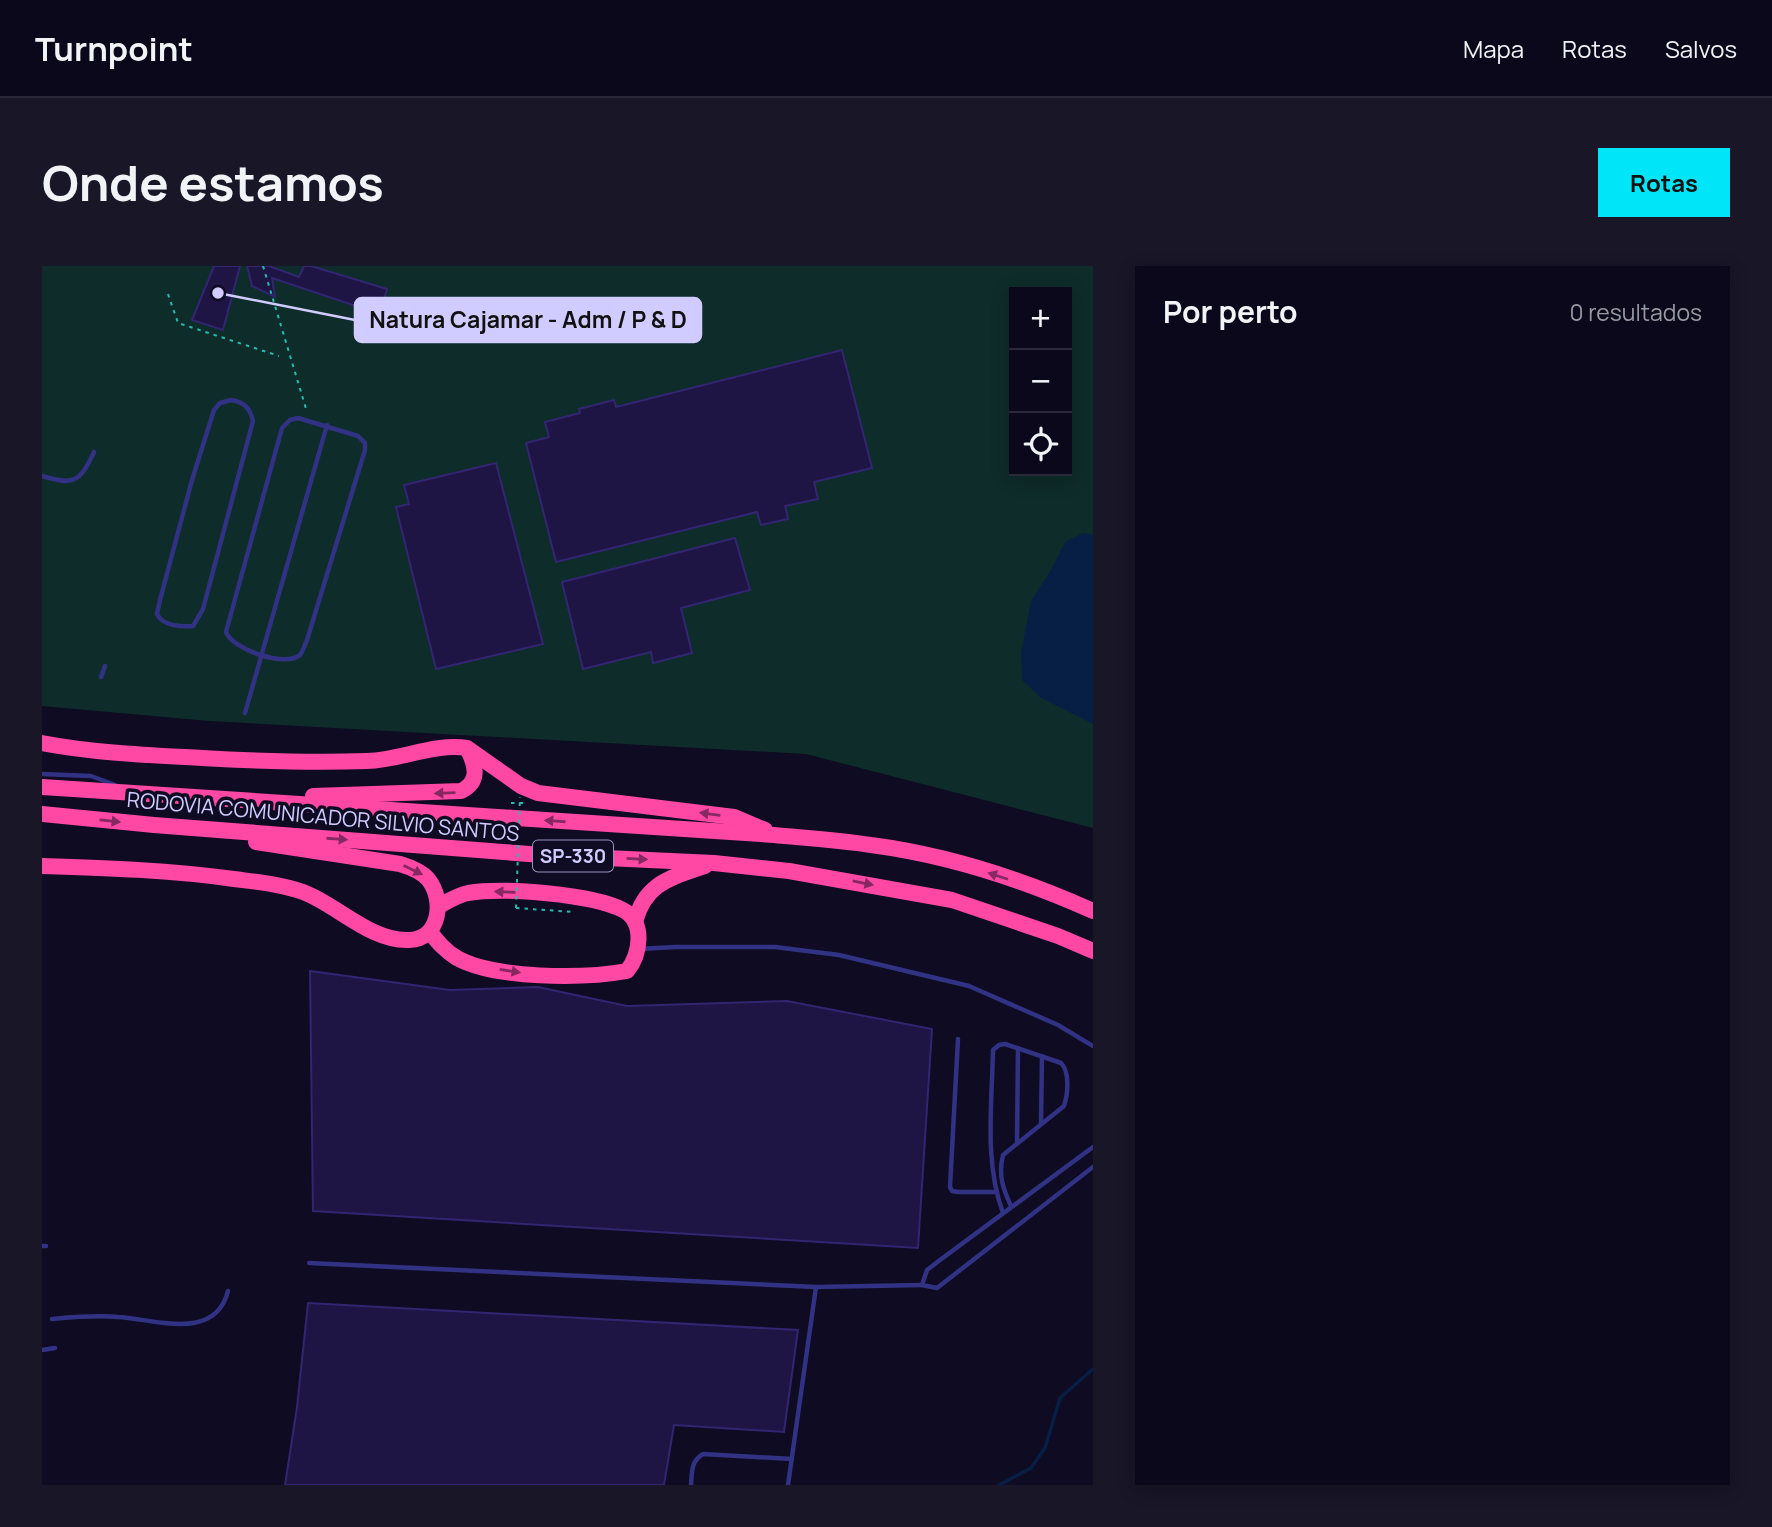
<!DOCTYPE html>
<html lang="pt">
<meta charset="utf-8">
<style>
:root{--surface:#0a081a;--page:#181627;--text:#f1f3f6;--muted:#999aa2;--line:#2a2939;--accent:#00e5f7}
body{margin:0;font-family:Manrope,sans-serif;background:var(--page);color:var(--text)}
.controls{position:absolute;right:21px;top:21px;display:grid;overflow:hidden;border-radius:0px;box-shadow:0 4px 18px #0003}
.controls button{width:63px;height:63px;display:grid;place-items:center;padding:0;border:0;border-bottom:2px solid var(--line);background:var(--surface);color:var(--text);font:35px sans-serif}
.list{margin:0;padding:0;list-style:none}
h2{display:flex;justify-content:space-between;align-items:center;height:91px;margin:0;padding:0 28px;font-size:30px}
h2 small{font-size:23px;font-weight:400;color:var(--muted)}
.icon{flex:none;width:38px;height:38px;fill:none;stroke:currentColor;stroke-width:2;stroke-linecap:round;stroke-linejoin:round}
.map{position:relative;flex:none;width:1051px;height:1219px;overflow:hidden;border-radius:0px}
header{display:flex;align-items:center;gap:42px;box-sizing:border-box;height:98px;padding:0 35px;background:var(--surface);border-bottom:2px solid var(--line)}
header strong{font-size:33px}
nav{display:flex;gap:38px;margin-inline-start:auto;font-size:24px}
.intro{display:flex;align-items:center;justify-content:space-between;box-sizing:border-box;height:168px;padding:0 42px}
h1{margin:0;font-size:49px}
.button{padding:18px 32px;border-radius:0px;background:var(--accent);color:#111;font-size:24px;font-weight:700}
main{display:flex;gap:42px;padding:0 42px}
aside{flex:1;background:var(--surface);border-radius:0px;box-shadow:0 4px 18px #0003}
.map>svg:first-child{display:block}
</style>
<header>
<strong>Turnpoint</strong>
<nav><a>Mapa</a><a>Rotas</a><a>Salvos</a></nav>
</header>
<div class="intro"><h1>Onde estamos</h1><a class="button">Rotas</a></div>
<main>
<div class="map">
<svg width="1051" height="1219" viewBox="0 0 1051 1219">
<rect width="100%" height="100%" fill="#0e0b22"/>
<path fill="#0e2c2a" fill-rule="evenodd" d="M 0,0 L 1051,0 L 1051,562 L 764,488 L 167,455 L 0,440 ZM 972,26 L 1025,26 L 1025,205 L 972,205 Z"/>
<polygon fill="#071f45" points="1041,267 1051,269 1051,458 999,432 980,414 979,387 989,335 1009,304 1023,276"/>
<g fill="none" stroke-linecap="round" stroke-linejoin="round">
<polyline stroke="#071f45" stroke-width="3.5" points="957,1219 989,1202 1003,1182 1018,1132 1051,1103"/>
</g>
<g fill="#1e1544" stroke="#322572" stroke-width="2">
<polygon points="172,0 198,0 181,64 150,54"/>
<polygon points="205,0 227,0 257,11 262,0 269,0 345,23 338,48 230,12 233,31 210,20"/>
<polygon points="800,84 830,202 772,216 776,233 743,240 746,253 719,259 715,246 514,296 484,177 507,171 503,156 538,147 537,143 572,134 574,141"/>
<polygon points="454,197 501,378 394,403 354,241 367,238 362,219"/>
<polygon points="693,272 708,324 639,342 650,387 611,397 609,386 541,403 520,316"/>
<polygon points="268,705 408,724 496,721 585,740 745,735 890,763 876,982 271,945"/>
<polygon points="266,1037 756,1064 742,1166 632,1159 622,1219 243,1219 255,1141"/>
</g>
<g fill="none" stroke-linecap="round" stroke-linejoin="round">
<g stroke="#23bcae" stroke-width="2" stroke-dasharray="3.5 5" stroke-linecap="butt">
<polyline points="221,0 265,146"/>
<polyline points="126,28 136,57 237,90"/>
<polyline points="469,537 483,537"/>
<polyline points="474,642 532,646"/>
</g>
<g stroke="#323285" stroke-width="4.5">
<path d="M 189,134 C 202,136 208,142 211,155 L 161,343 L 151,360 C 140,361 120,360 115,348 L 118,334 L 150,214 L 172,144 L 178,137 Z"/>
<path d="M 256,152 L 316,170 L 323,177 L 323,184 L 265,374 C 263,378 261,385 258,389 C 243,402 190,383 184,366 L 240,162 L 248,154 Z"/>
<path d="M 0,210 C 32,220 38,216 52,186"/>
<polyline points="59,411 63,400"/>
<polyline points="203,447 285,159"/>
<polyline points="0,508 49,510 73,519"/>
<polyline points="597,683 633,681 733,681 797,689 927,720 1016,759 1051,780"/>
<polyline points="916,773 908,921 910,925 916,926 953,926"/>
<polyline points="999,858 1000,790"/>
<polyline points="975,876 976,782"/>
<polyline points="1051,881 898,994 885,1004 880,1019 895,1022 1051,901"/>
<path d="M 961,947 C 942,896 950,838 951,784 L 957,779 L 963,778 L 1019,797 C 1028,806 1026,828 1022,840 L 961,889 C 956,909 961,923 969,940"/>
<polyline points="0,980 4,980"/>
<polyline points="267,997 774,1021 880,1019"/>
<path d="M 10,1053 C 33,1051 54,1049 76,1051 C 113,1053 173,1076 186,1025"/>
<polyline points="0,1084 13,1082"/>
<path d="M 649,1219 C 650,1206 649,1195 661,1188 L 750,1193"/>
<polyline points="746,1219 774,1021"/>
</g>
<g stroke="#ff47a4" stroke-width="16">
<path d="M 0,477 C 53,487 106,489 160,492 C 214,495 270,497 325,495 C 359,494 392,477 425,482 L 479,520 L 496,527 L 692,551 L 723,564"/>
<path d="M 0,521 L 732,569 C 764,572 797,574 829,579 C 905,589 982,614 1051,645"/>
<path d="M 271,530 L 419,525 C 438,516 434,500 426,484"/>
<polyline points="0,548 112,559 500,589 672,597 747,605 910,634 1016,670 1051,685"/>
<path d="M 0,600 C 64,602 128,604 192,613 C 215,616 239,618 261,626 C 294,638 329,676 367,674 C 398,673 403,634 386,613 C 379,605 368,601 358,598 L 214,576"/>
<path d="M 593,656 C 603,617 628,612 663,600"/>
<path d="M 388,666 C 396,676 403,685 415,692 C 453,713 541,713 585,705 C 598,689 604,656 581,644 C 550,628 461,621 426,627 C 416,629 406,635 397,640"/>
</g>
<polyline stroke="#23bcae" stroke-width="2" stroke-dasharray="3.5 5" stroke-linecap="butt" points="474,642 478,531"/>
</g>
<defs><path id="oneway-solid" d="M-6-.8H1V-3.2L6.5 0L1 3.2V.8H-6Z" transform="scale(1.75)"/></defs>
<g fill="#862963">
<use href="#oneway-solid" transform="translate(403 527) rotate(178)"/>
<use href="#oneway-solid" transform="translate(668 548) rotate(-173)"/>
<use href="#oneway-solid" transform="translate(68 555) rotate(6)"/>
<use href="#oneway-solid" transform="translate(513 555) rotate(-176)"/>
<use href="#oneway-solid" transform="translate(295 573) rotate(4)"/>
<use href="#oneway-solid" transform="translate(595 593) rotate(3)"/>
<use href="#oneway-solid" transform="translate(371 604) rotate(26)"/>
<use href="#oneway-solid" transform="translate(956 610) rotate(-162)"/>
<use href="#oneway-solid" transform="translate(821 617) rotate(11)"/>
<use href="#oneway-solid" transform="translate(463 626) rotate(-178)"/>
<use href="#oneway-solid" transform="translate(468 705) rotate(9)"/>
</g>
<g text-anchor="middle" stroke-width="7" stroke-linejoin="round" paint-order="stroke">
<rect fill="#0e0b22" stroke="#9692bd" stroke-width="2" x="491" y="574.5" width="80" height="31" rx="5"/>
<g font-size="19" font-weight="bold" fill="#d0ccff">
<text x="531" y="597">SP-330</text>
</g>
<g font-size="21" fill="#d0ccff" stroke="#0e0b22">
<text transform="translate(281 551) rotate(5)" y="7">RODOVIA COMUNICADOR SILVIO SANTOS</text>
</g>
</g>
<path fill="none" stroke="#d0ccff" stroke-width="2.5" d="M176 27L313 54"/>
<circle fill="#d0ccff" stroke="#0e0b22" stroke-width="2.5" cx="176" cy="27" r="7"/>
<rect fill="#d0ccff" stroke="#d0ccff" stroke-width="2.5" x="313" y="32" width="346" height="44" rx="7"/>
<g font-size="23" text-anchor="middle" font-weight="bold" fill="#111">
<text x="486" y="62">Natura Cajamar - Adm / P &amp; D</text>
</g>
</svg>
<div class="controls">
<button>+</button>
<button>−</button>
<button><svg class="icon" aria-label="locate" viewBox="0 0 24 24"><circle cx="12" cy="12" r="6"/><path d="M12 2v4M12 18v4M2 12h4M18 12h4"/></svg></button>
</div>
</div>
<aside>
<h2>Por perto<small>0 resultados</small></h2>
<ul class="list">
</ul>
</aside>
</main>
